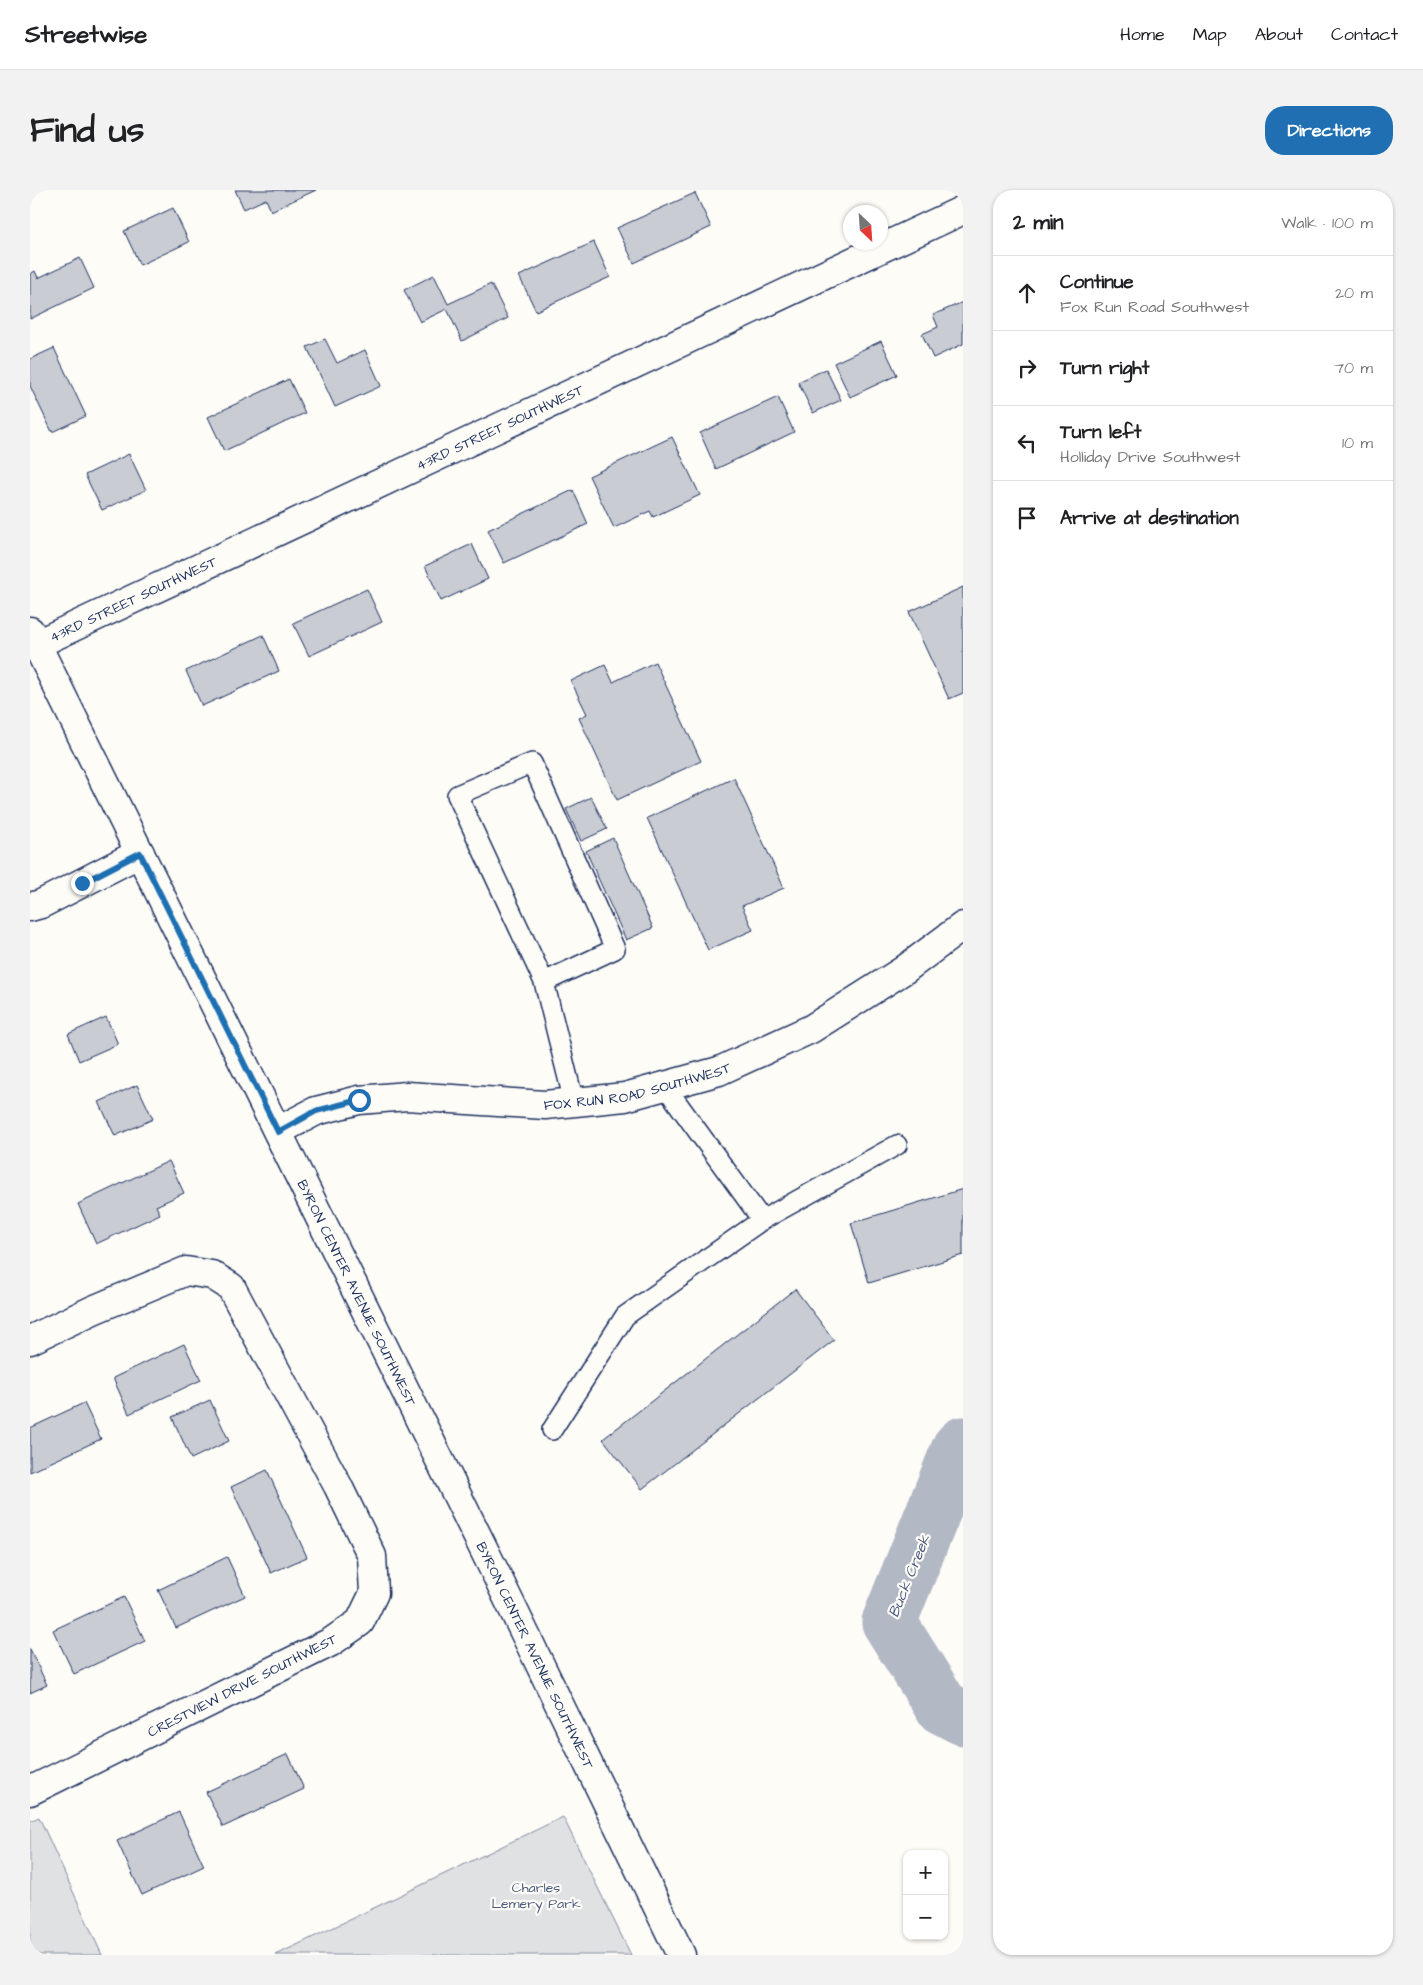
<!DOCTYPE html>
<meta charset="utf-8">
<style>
:root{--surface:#fff;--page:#f2f2f2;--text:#202124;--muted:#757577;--line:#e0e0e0;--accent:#1f6fb2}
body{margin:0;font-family:"Architects Daughter",sans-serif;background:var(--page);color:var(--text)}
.controls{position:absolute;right:15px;bottom:15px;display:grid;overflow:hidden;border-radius:10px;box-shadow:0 1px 4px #0004}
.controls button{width:45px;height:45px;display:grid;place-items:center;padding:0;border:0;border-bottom:1px solid var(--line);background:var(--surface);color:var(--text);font:25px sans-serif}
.compass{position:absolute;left:813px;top:15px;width:45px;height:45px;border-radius:50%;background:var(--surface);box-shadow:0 1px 4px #0004;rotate:155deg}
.stop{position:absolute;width:15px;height:15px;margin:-11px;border:4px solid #1f6fb2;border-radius:50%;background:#fff}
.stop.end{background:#1f6fb2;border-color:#fff;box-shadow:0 1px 5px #0008}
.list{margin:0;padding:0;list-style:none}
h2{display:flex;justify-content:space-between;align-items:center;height:65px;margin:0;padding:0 20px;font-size:21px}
h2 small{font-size:16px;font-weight:400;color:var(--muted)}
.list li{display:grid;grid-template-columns:32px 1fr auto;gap:15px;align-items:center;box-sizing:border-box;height:75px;padding:0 20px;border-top:1px solid var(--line)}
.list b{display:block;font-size:19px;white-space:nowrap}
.list p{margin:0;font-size:16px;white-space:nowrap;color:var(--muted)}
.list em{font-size:16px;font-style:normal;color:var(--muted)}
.icon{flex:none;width:28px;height:28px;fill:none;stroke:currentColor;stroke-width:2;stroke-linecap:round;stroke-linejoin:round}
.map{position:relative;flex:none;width:933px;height:1765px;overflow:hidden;border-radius:20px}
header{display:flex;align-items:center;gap:30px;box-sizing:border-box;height:70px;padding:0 25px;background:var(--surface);border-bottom:1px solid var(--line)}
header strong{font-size:24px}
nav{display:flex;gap:28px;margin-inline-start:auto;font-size:18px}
.intro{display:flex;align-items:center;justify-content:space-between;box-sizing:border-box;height:120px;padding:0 30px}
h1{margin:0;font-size:35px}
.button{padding:12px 22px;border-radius:20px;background:var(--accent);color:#fff;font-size:18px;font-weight:700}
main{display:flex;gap:30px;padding:0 30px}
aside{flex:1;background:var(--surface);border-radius:20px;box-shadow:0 1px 4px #0004}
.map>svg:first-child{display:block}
</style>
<header>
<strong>Streetwise</strong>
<nav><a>Home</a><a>Map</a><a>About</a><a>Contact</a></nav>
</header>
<div class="intro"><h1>Find us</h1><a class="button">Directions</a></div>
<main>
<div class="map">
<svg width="933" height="1765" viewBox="0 0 933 1765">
<rect width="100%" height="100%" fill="#fdfcf7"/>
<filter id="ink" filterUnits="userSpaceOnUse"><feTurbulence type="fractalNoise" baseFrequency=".02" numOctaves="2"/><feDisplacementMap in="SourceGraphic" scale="10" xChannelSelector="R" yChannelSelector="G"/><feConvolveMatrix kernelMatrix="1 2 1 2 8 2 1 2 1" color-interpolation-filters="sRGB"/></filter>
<g filter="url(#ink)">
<g fill="#e0e1e3" stroke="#7e88a0">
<polygon points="9,1627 72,1765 0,1765 0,1631"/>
<polygon points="533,1627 601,1765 246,1765"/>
</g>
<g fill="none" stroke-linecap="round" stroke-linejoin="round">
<polyline stroke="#b3b8c5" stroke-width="55" points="933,1254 929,1258 859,1432 912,1517 933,1528"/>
</g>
<g fill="#c9ccd3" stroke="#1b2f5e">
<polygon points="205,0 286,0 241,21 236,9 214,19"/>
<polygon points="665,3 681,37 604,73 587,38"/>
<polygon points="143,18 159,52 110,75 94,41"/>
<polygon points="564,52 580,87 506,121 489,86"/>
<polygon points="50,68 64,98 0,129 0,84 5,81 8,88"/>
<polygon points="404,85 418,114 461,94 478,128 432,151 417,119 390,132 374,100"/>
<polygon points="933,112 933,154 903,168 892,144 908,137 903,125"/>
<polygon points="295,149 307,173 335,160 351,196 305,217 277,157"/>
<polygon points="851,151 867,185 820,207 804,173"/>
<polygon points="24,158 56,226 22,242 0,196 0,169"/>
<polygon points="796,179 811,210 783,223 768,192"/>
<polygon points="259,189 275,223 194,261 178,227"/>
<polygon points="748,207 764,242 686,279 670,243"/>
<polygon points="642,247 670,305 623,327 620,321 584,338 559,286"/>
<polygon points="99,264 116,300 72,320 55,285"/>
<polygon points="543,300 558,334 474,373 458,340"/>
<polygon points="442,354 458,389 411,411 395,376"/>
<polygon points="933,397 933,503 919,509 879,422"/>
<polygon points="337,399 352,432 279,466 263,433"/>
<polygon points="233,445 249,481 172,516 156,481"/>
<polygon points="625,472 671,571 587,610 549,528 557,524 541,491 575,475 583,492"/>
<polygon points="704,588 754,698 712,716 723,740 678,760 617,628"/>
<polygon points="561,607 577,639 551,651 536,619"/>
<polygon points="583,648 623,738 596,750 556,661"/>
<polygon points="76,827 88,854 49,871 38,844"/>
<polygon points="107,895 123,929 85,946 69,912"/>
<polygon points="139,971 154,1003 126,1016 130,1024 66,1054 48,1014"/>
<polygon points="933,999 933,1065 839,1093 821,1033"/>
<polygon points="765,1099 804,1150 612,1299 573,1249"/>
<polygon points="154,1154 171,1190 99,1224 83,1188"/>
<polygon points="180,1210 199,1251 161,1269 142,1227"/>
<polygon points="54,1213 71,1249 0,1282 0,1238"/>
<polygon points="237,1280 277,1367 241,1383 201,1297"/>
<polygon points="197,1367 215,1406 146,1438 128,1400"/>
<polygon points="94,1407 115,1451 44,1484 23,1440"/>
<polygon points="0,1459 17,1495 0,1503"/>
<polygon points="258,1564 274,1599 193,1637 176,1602"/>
<polygon points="149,1622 174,1676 112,1705 87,1651"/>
</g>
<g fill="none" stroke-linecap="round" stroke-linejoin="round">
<g stroke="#1b2f5e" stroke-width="22">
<g id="service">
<polyline points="514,792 585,759 502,573 427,605 514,792 544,912"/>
<polyline points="732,1030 867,955"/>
<polyline points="522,1240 595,1126 732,1030 635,896"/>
</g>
</g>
<g stroke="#1b2f5e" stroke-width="31">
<g id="minor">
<path id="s1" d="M 7,454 L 933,20"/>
<polyline points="0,717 11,714 110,663"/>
<path id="s2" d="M 248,941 L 286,921 L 329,910 L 377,906 L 515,915 L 595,907 L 689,881 L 781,839 L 874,780 L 933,736"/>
<polyline points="0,1150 63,1120 156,1081 182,1085 201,1097 308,1296 342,1366 344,1403 330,1432 301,1452 0,1601"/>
</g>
</g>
<g stroke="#1b2f5e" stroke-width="31">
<g id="primary">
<path id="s3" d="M 0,441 L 466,1384 L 651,1765"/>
</g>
</g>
<use href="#service" stroke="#fdfcf7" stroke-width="19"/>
<use href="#minor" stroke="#fdfcf7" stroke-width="28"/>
<use href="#primary" stroke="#fdfcf7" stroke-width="28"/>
</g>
</g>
<g fill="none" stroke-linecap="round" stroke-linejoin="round" filter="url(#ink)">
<polyline stroke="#1f6fb2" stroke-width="6" points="52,693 110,663 248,942 286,921 329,910"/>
</g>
<g text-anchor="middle" stroke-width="4.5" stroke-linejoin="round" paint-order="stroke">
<g font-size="14" fill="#1b2f5e" stroke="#fdfcf7">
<text dy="5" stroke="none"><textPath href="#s1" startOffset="511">43RD STREET SOUTHWEST</textPath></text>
<text dy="5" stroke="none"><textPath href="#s1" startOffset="106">43RD STREET SOUTHWEST</textPath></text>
<text dy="5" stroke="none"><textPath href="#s2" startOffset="368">FOX RUN ROAD SOUTHWEST</textPath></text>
<text dy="5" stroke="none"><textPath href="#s3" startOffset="738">BYRON CENTER AVENUE SOUTHWEST</textPath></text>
<text dy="5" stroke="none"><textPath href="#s3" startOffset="1142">BYRON CENTER AVENUE SOUTHWEST</textPath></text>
<text transform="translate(212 1495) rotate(-27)" y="5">CRESTVIEW DRIVE SOUTHWEST</text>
</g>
<g font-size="14" fill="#4c5c7f" stroke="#fdfcf7">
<text x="506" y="1702">Charles<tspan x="506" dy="16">Lemery Park</tspan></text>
</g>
<g font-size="15" font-style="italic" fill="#49587d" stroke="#fdfcf7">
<text transform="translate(879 1386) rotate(-68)" y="5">Buck Creek</text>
</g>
</g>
</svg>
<div class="controls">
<button>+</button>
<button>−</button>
</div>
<svg class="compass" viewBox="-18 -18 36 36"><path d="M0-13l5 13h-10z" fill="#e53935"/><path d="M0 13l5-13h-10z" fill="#757577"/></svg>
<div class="stop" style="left:329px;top:910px"></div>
<div class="stop end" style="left:52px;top:693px"></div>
</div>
<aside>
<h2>2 min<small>Walk · 100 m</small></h2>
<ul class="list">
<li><svg class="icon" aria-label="ahead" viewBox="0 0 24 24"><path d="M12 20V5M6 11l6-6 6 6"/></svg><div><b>Continue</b><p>Fox Run Road Southwest</p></div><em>20 m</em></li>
<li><svg class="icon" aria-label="right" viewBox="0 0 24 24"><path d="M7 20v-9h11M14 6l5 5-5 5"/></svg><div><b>Turn right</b></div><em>70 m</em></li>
<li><svg class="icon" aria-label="left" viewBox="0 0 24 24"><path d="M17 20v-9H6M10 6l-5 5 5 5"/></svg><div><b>Turn left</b><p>Holliday Drive Southwest</p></div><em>10 m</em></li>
<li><svg class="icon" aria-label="arrive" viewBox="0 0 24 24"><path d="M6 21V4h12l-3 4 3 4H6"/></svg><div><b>Arrive at destination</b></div></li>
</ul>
</aside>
</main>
